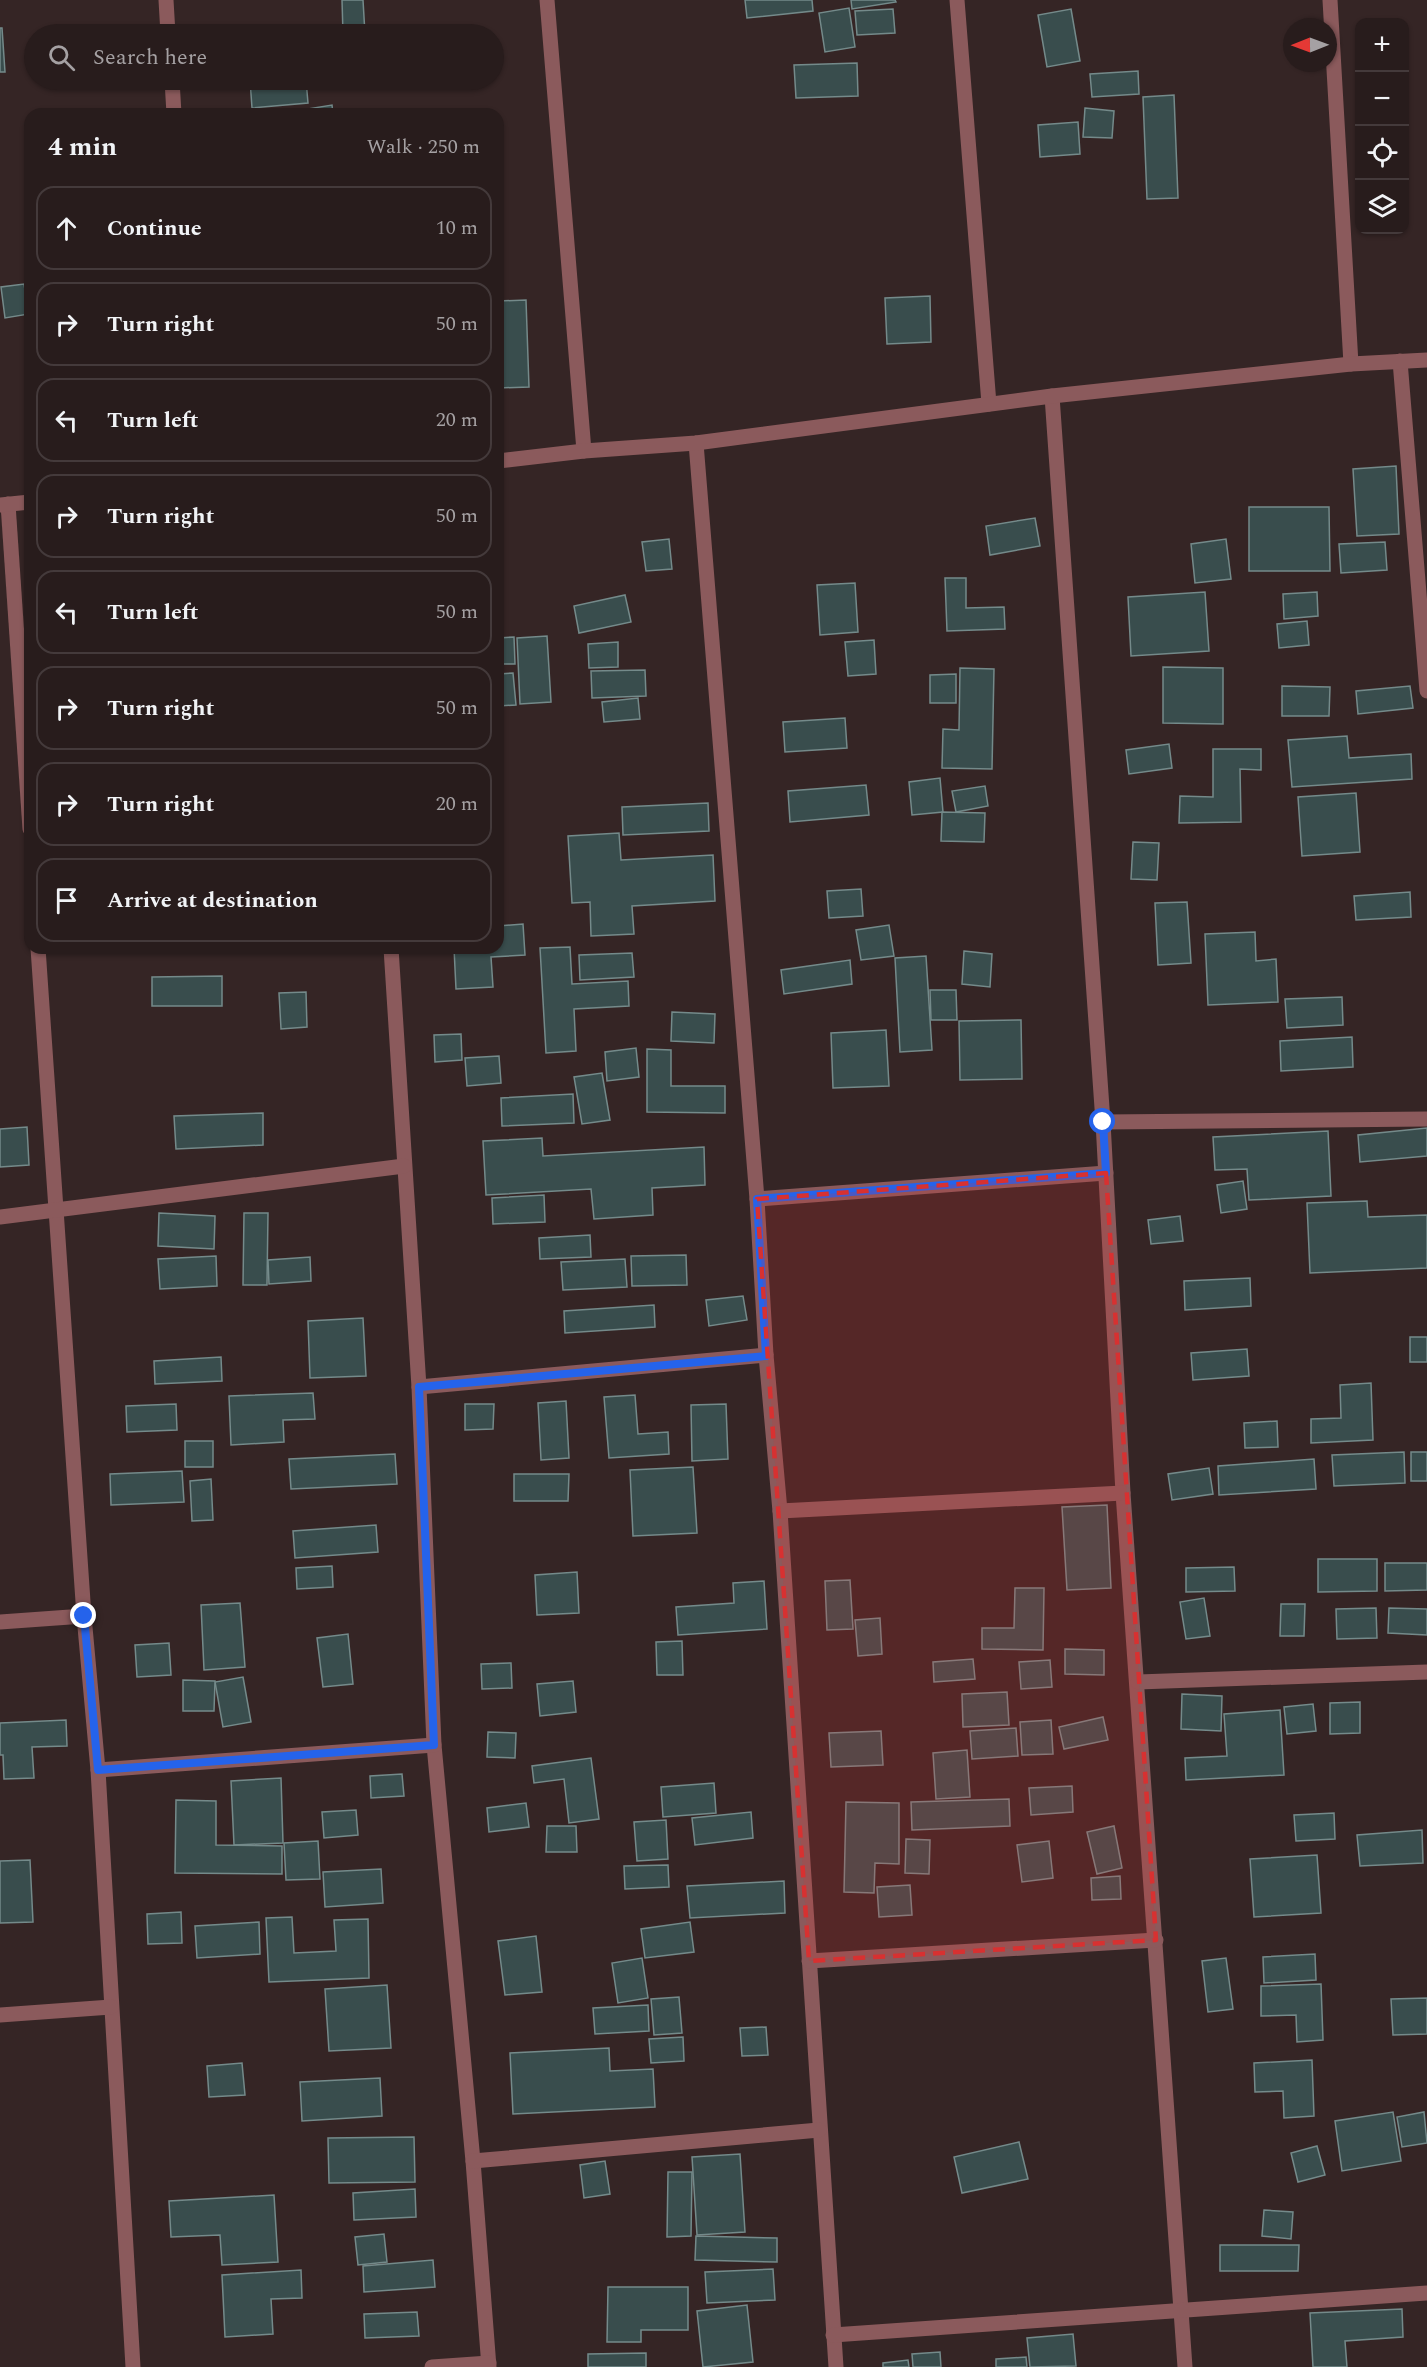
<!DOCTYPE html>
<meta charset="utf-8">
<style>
:root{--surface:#281c1c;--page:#302525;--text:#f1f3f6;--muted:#a5a1a3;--line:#443a3b}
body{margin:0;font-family:Spectral,serif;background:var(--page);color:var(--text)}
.controls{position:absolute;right:18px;top:18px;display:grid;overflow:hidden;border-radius:12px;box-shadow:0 2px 4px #0004}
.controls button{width:54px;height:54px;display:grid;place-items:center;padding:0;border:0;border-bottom:2px solid var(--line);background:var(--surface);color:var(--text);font:30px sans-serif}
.compass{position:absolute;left:1283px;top:18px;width:54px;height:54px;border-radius:50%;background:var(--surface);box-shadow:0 2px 4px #0004;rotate:269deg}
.stop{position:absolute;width:18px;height:18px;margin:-14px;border:4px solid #2563eb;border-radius:50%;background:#fff}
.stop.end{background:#2563eb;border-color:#fff;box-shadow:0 2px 6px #0008}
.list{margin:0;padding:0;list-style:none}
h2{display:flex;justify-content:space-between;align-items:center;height:78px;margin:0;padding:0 24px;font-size:26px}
h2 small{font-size:20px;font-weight:400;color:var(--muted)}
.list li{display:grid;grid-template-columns:39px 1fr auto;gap:18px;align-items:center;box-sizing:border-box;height:84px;margin:0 12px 12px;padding:0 12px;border:2px solid var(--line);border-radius:18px}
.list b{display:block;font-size:22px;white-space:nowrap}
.list em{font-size:20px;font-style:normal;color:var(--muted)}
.icon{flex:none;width:33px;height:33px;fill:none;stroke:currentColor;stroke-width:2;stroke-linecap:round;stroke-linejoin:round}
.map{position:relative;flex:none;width:1427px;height:2367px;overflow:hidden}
.search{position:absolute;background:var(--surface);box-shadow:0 2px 4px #0004;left:24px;top:24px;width:480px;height:66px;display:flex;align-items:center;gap:15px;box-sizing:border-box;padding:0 21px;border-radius:33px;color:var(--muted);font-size:22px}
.panel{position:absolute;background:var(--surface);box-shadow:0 2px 4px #0004;left:24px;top:108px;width:480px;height:846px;border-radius:18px}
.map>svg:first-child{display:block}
</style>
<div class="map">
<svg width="1427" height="2367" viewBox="0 0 1427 2367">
<rect width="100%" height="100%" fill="#352525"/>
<g fill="#394d4d" stroke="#748a8a" stroke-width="1.5">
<polygon points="342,0 363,0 365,34 343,34"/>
<polygon points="745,0 812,0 813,11 747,18"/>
<polygon points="851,0 895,0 896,2 852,9"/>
<polygon points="849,8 855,47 825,52 819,13"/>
<polygon points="893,9 895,33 857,35 855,11"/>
<polygon points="1071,9 1080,61 1047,67 1038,15"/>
<polygon points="0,28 2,28 5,72 0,72"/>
<polygon points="857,63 858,96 796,98 794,65"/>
<polygon points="1138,71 1139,94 1092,97 1090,74"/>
<polygon points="250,80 306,80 308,103 252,108"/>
<polygon points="1174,95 1178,198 1147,199 1143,97"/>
<polygon points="332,105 333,114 302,114 301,110"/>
<polygon points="1085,108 1114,111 1112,138 1083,137"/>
<polygon points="1078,122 1080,154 1040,157 1038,125"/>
<polygon points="24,284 29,314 5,318 1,287"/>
<polygon points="930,296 931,342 887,344 885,298"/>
<polygon points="526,300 529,387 498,388 498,301"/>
<polygon points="1396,466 1399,534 1357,536 1353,469"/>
<polygon points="1249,507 1329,507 1330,571 1249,571"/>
<polygon points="1035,518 1040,546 990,555 986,526"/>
<polygon points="669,539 672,569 646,571 642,542"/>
<polygon points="1226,539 1231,579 1195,583 1191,544"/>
<polygon points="1385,542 1387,570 1341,573 1339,544"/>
<polygon points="945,578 966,578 966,608 1004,607 1005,629 947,631"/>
<polygon points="855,583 858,632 820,635 817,585"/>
<polygon points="1205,592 1209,651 1131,656 1128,597"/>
<polygon points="1317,592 1318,616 1284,619 1283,594"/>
<polygon points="625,595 631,622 579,633 574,606"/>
<polygon points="1307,621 1309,645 1279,648 1277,624"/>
<polygon points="547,636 551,702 520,704 517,638"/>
<polygon points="514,637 515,664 498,664 498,638"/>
<polygon points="874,640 876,674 848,676 845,642"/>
<polygon points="618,642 618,667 589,668 588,644"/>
<polygon points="1163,667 1223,668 1223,724 1163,723"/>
<polygon points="960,668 994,669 992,769 942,768 943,729 959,730"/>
<polygon points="645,670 646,696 592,698 591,671"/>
<polygon points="513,673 516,705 498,706 498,674"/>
<polygon points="956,674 956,703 930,703 930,675"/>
<polygon points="1282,686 1330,687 1329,716 1282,716"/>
<polygon points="1410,686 1413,708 1358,714 1356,691"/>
<polygon points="638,698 640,719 604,722 602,702"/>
<polygon points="845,718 847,748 785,752 783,722"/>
<polygon points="1347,736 1349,758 1411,754 1412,779 1292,787 1288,740"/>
<polygon points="1169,744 1172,768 1129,774 1126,750"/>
<polygon points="1213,749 1261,749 1261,770 1240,769 1241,822 1179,823 1180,796 1213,797"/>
<polygon points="940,778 943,812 912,815 909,782"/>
<polygon points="866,785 869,815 790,822 788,791"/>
<polygon points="985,786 988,806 956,812 952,791"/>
<polygon points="1356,793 1360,852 1302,856 1298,797"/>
<polygon points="708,803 709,831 623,835 622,807"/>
<polygon points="942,812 985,813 984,842 941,841"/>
<polygon points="619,833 621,860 713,855 715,901 632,906 634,934 591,936 590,902 572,903 568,836"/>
<polygon points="1133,842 1159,843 1157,880 1131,879"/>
<polygon points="861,889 863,916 829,918 827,891"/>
<polygon points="1410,892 1411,917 1356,920 1354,896"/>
<polygon points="1187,902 1191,963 1158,965 1155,903"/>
<polygon points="523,924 525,955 491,957 493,987 456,989 454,948 498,948 498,926"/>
<polygon points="889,925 894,956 861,960 856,930"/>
<polygon points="1255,932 1256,961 1276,959 1278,1002 1208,1005 1205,934"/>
<polygon points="570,947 572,984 628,981 629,1006 574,1009 576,1051 546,1053 540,948"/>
<polygon points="964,951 992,954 990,987 962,984"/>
<polygon points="632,953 634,977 580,980 579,955"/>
<polygon points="926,956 932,1050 900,1052 895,958"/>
<polygon points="850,960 852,984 784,994 781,970"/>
<polygon points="222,976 222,1006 152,1006 152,977"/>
<polygon points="930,990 956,990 957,1020 931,1020"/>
<polygon points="306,992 307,1027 281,1029 279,993"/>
<polygon points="1342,997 1343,1025 1287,1028 1285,999"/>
<polygon points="672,1012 715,1014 714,1043 671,1041"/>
<polygon points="1021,1020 1022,1079 960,1080 959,1021"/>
<polygon points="886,1030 889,1086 833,1088 831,1033"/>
<polygon points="461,1034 462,1060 435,1062 434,1035"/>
<polygon points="1352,1037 1353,1067 1281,1071 1280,1041"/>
<polygon points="636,1048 639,1077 607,1081 605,1052"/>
<polygon points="647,1049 671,1050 671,1086 725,1086 725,1113 647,1112"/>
<polygon points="499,1056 501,1083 467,1086 465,1058"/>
<polygon points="602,1073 610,1120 582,1124 574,1077"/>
<polygon points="573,1094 574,1123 502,1126 501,1098"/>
<polygon points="263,1113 263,1145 176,1149 174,1116"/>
<polygon points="27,1127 29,1165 0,1167 0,1129"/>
<polygon points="1427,1128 1427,1156 1360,1162 1358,1135"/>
<polygon points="1328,1131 1331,1196 1249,1200 1247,1169 1215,1170 1213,1137"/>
<polygon points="542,1138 543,1156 704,1147 705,1185 652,1188 653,1215 594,1219 591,1189 486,1195 483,1141"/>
<polygon points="1243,1181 1247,1209 1221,1213 1217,1185"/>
<polygon points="544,1195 545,1222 493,1224 492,1198"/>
<polygon points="1367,1201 1368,1217 1427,1215 1427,1268 1310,1273 1307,1203"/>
<polygon points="159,1213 215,1216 214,1249 158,1246"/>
<polygon points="244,1213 268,1213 267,1285 243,1285"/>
<polygon points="1180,1216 1183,1241 1151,1244 1148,1220"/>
<polygon points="590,1235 591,1257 540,1259 539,1238"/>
<polygon points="686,1255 687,1285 632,1286 631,1256"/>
<polygon points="216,1256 217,1286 160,1289 158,1259"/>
<polygon points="310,1257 311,1281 269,1284 268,1260"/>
<polygon points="625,1259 627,1287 563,1290 561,1262"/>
<polygon points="1250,1278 1251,1306 1185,1310 1184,1281"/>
<polygon points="743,1296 747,1320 709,1326 706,1300"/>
<polygon points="654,1305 655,1327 565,1333 564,1311"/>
<polygon points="363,1318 366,1376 310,1378 308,1321"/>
<rect x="1410" y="1337" width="17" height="25"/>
<polygon points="1247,1349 1249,1376 1193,1380 1191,1353"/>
<polygon points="221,1357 222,1381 155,1384 154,1361"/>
<polygon points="1371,1383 1373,1440 1311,1443 1311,1419 1341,1418 1340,1385"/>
<polygon points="313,1393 315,1419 283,1420 284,1442 231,1445 229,1396"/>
<polygon points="635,1395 638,1434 668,1432 669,1454 609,1458 604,1397"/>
<polygon points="566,1401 569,1458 541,1460 538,1403"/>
<polygon points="176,1404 177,1430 127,1432 126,1406"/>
<polygon points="465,1404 494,1404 493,1429 465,1430"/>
<polygon points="726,1404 728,1459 692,1461 691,1405"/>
<polygon points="1277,1421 1278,1447 1245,1448 1244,1423"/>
<rect x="185" y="1441" width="28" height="26"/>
<polygon points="1404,1452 1405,1483 1334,1486 1332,1455"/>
<rect x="1411" y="1452" width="16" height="29"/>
<polygon points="395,1454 397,1484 291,1489 289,1459"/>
<polygon points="1314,1459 1316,1489 1219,1495 1218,1466"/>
<polygon points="693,1467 697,1533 633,1536 630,1470"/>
<polygon points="1209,1468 1213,1494 1172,1500 1168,1474"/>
<polygon points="182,1471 184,1502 111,1505 110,1474"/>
<polygon points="514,1474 569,1474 568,1501 514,1501"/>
<polygon points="211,1479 213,1520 192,1521 190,1481"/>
<polygon points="1107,1505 1111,1588 1067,1590 1062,1507"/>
<polygon points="376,1525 378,1552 295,1558 293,1531"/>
<polygon points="1318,1559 1377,1559 1377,1591 1318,1592"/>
<polygon points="1385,1563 1427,1563 1427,1590 1385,1591"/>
<polygon points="332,1566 333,1587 297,1589 296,1568"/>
<polygon points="1234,1567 1235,1591 1186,1592 1186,1568"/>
<polygon points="577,1572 579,1613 537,1615 535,1575"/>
<polygon points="850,1580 853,1629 827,1630 825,1581"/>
<polygon points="764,1581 767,1629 678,1635 676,1607 734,1603 733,1583"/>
<polygon points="1015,1588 1044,1588 1043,1650 982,1649 982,1628 1014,1628"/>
<polygon points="1204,1598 1210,1636 1186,1639 1180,1602"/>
<polygon points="240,1603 245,1667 204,1670 201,1605"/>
<polygon points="1281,1604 1305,1604 1304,1636 1280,1636"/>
<polygon points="1376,1608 1377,1638 1337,1639 1336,1609"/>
<polygon points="1389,1608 1427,1609 1427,1635 1388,1633"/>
<polygon points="880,1618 882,1654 858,1656 855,1620"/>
<polygon points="348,1634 353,1684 323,1687 317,1638"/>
<polygon points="682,1641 683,1675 657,1675 656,1642"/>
<polygon points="169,1643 171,1675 137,1677 135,1645"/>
<polygon points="1065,1649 1104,1650 1104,1675 1065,1674"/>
<polygon points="973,1659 975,1679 934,1682 933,1662"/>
<polygon points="1050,1660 1052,1687 1021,1689 1019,1662"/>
<polygon points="511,1663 512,1688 482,1689 481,1664"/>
<polygon points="243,1677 251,1722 223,1727 215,1682"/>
<polygon points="183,1680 215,1681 214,1711 183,1711"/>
<polygon points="573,1681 576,1712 540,1716 537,1684"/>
<polygon points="1007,1692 1009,1725 963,1727 962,1694"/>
<polygon points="1182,1694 1222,1696 1221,1731 1181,1729"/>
<polygon points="1360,1702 1360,1733 1330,1734 1330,1703"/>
<polygon points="1313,1704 1316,1731 1287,1734 1284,1707"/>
<polygon points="1280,1710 1284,1775 1186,1780 1185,1758 1227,1756 1224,1714"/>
<polygon points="1103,1717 1108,1740 1064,1749 1059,1727"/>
<polygon points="66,1720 67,1746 32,1747 34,1778 4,1779 3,1755 0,1755 0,1723"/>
<polygon points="1051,1720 1053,1754 1022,1755 1020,1722"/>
<polygon points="1016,1728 1018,1756 972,1759 970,1731"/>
<polygon points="881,1731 883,1765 831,1767 829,1733"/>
<polygon points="488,1732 516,1733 515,1758 487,1757"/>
<polygon points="967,1750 970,1797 936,1799 933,1753"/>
<polygon points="591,1758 599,1819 569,1823 564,1779 534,1783 532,1766"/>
<polygon points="402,1774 404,1796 371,1798 370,1776"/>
<polygon points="281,1778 283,1843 234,1845 231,1781"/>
<polygon points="714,1783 716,1813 663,1817 661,1787"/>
<polygon points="1072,1786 1073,1812 1031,1815 1029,1788"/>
<polygon points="1009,1799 1010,1826 912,1830 911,1802"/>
<polygon points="176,1800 216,1801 216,1845 282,1846 282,1874 175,1873"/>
<polygon points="846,1802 899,1803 899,1864 875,1863 874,1893 844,1892"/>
<polygon points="526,1803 529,1827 489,1832 487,1808"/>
<polygon points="356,1810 358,1835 324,1838 322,1812"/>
<polygon points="751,1812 753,1838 695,1845 692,1818"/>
<polygon points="1334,1813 1335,1839 1296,1841 1294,1815"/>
<polygon points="666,1820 668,1859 637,1861 634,1822"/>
<polygon points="547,1826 576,1826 577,1852 546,1852"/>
<polygon points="1114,1826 1122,1868 1097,1874 1087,1832"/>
<polygon points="1422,1830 1423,1863 1360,1866 1357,1835"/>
<polygon points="906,1839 930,1840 929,1874 905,1873"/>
<polygon points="318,1841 320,1879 286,1880 284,1843"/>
<polygon points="1049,1841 1053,1878 1022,1882 1017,1845"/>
<polygon points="1317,1855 1321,1913 1254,1917 1250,1859"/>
<polygon points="30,1860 33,1922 0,1923 0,1861"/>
<polygon points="668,1865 669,1887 625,1889 624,1866"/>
<polygon points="381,1869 383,1903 325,1907 323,1872"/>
<polygon points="1120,1876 1121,1899 1092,1900 1091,1878"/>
<polygon points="784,1881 785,1913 690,1918 687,1886"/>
<polygon points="910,1885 912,1915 879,1917 877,1887"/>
<polygon points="181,1912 182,1943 148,1944 147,1914"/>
<polygon points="292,1917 294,1953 336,1951 334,1920 368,1919 369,1978 269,1982 266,1918"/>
<polygon points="259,1922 260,1954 197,1958 195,1926"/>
<polygon points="690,1922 694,1952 645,1958 641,1929"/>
<polygon points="536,1936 542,1992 505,1995 498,1941"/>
<polygon points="1315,1954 1316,1980 1264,1983 1263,1957"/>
<polygon points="642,1958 648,1998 618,2003 612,1963"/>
<polygon points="1226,1958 1233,2009 1208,2012 1202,1961"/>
<polygon points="1321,1984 1323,2040 1297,2042 1296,2015 1261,2016 1261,1986"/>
<polygon points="387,1985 391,2048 329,2051 325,1989"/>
<polygon points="679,1997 682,2033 654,2035 651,1999"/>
<polygon points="1427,1998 1427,2034 1393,2035 1391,1999"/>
<polygon points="648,2005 649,2031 595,2034 593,2008"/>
<polygon points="766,2027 768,2055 742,2056 740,2028"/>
<polygon points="683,2037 684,2061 651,2063 649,2039"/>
<polygon points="609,2048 610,2071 653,2069 655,2107 513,2114 510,2053"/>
<polygon points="1312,2060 1314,2116 1284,2118 1283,2091 1255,2092 1254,2063"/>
<polygon points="242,2063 245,2095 209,2097 207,2066"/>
<polygon points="380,2078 382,2116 302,2121 300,2082"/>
<polygon points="1393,2112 1401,2161 1342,2171 1335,2121"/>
<polygon points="1424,2112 1427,2143 1402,2147 1397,2117"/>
<polygon points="414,2137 415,2182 329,2183 328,2138"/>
<polygon points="1019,2142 1028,2179 962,2193 954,2157"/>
<polygon points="1317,2146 1325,2175 1298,2182 1291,2153"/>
<polygon points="740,2154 745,2232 697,2235 692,2157"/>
<polygon points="605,2161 610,2194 584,2198 580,2165"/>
<polygon points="668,2172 692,2172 691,2236 667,2237"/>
<polygon points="415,2189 416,2217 354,2220 353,2193"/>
<polygon points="274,2195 278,2262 222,2265 220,2235 171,2237 169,2201"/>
<polygon points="1264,2210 1293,2212 1291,2239 1262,2236"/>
<polygon points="384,2234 387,2262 358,2265 355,2237"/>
<polygon points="696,2236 777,2238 777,2262 695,2260"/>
<polygon points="1220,2245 1299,2245 1298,2271 1220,2271"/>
<polygon points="433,2260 435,2287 364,2292 363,2266"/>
<polygon points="773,2269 775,2300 707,2303 705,2272"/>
<polygon points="301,2270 302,2298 271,2299 273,2334 225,2337 222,2275"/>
<polygon points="608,2287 688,2287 688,2330 641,2330 641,2342 607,2342"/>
<polygon points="747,2305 753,2362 703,2367 697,2311"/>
<polygon points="1402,2309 1403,2337 1345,2341 1347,2367 1313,2367 1310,2313"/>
<polygon points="417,2312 419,2336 365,2338 364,2314"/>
<polygon points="1073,2334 1076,2366 1030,2367 1027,2338"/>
<polygon points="940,2352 941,2367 913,2367 912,2354"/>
<polygon points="646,2353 646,2367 588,2367 588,2354"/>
<polygon points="1026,2357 1027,2367 996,2367 996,2359"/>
<polygon points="908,2360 909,2367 883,2367 883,2363"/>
</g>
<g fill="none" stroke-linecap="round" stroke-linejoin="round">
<g stroke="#8b5a5c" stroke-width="15">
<polyline points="166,0 168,34"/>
<polyline points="547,0 584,451"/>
<polyline points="957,0 989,404"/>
<polyline points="1330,0 1351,364"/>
<polyline points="172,80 174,114"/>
<polyline points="1400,361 1427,691"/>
<polyline points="1052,396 1103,1122 1123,1493 1185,2367"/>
<polyline points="696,443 757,1199 766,1355 780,1511 836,2367"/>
<polyline points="498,461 584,451 696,443 1052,396 1351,364 1427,360"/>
<polyline points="8,504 30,829"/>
<polyline points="0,505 30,502"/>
<polyline points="38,948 84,1616 98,1770 133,2367"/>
<polyline points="391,948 419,1387 434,1745 473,2161 489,2367"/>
<polyline points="1103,1122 1427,1119"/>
<polyline points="757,1199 1106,1173"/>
<polyline points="0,1217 404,1166"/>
<polyline points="419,1387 766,1355"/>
<polyline points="780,1511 1123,1493"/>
<polyline points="0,1622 84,1616"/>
<polyline points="1138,1682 1427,1672"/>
<polyline points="98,1770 434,1745"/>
<polyline points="809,1961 1156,1940"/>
<polyline points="0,2015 111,2007"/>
<polyline points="473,2161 819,2130"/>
<polyline points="833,2335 1427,2293"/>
<polyline points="432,2367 489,2363"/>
</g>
</g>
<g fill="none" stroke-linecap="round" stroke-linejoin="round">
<polyline stroke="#2563eb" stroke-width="8" points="84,1616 98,1770 434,1745 419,1387 766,1356 757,1199 1106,1173 1103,1122"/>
</g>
<path fill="#d73131" fill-opacity="0.2" stroke="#d73131" stroke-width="4.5" stroke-dasharray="12 8" stroke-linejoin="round" d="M 1106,1173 L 1156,1940 L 809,1961 L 757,1199 Z"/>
</svg>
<div class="controls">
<button>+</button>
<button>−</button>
<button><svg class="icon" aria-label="locate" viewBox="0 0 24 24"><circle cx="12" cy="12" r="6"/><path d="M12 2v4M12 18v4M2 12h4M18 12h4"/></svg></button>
<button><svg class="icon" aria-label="layers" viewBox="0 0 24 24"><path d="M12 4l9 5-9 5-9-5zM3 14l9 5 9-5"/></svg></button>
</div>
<svg class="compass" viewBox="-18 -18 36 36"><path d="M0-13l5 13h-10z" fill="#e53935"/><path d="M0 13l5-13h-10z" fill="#a5a1a3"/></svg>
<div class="stop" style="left:1103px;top:1122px"></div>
<div class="stop end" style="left:84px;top:1616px"></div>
<div class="search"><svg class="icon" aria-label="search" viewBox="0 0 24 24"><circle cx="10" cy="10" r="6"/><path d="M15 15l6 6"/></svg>Search here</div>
<section class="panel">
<h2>4 min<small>Walk · 250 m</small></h2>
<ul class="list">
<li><svg class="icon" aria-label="ahead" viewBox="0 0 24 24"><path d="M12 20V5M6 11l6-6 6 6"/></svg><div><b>Continue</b></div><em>10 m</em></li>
<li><svg class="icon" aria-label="right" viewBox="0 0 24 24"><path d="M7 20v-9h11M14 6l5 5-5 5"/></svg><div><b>Turn right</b></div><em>50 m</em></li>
<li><svg class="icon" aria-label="left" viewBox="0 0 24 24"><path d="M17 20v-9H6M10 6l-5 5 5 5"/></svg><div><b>Turn left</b></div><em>20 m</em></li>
<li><svg class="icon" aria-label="right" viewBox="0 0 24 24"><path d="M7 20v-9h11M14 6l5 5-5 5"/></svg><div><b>Turn right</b></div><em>50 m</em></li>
<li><svg class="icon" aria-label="left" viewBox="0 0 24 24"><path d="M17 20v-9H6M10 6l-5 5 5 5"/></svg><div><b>Turn left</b></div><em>50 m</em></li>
<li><svg class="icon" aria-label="right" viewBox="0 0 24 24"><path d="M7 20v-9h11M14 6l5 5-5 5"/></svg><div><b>Turn right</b></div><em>50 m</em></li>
<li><svg class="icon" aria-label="right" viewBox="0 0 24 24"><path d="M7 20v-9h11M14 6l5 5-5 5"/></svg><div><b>Turn right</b></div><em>20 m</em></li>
<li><svg class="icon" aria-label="arrive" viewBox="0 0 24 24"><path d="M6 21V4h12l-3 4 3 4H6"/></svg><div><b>Arrive at destination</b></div></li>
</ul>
</section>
</div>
